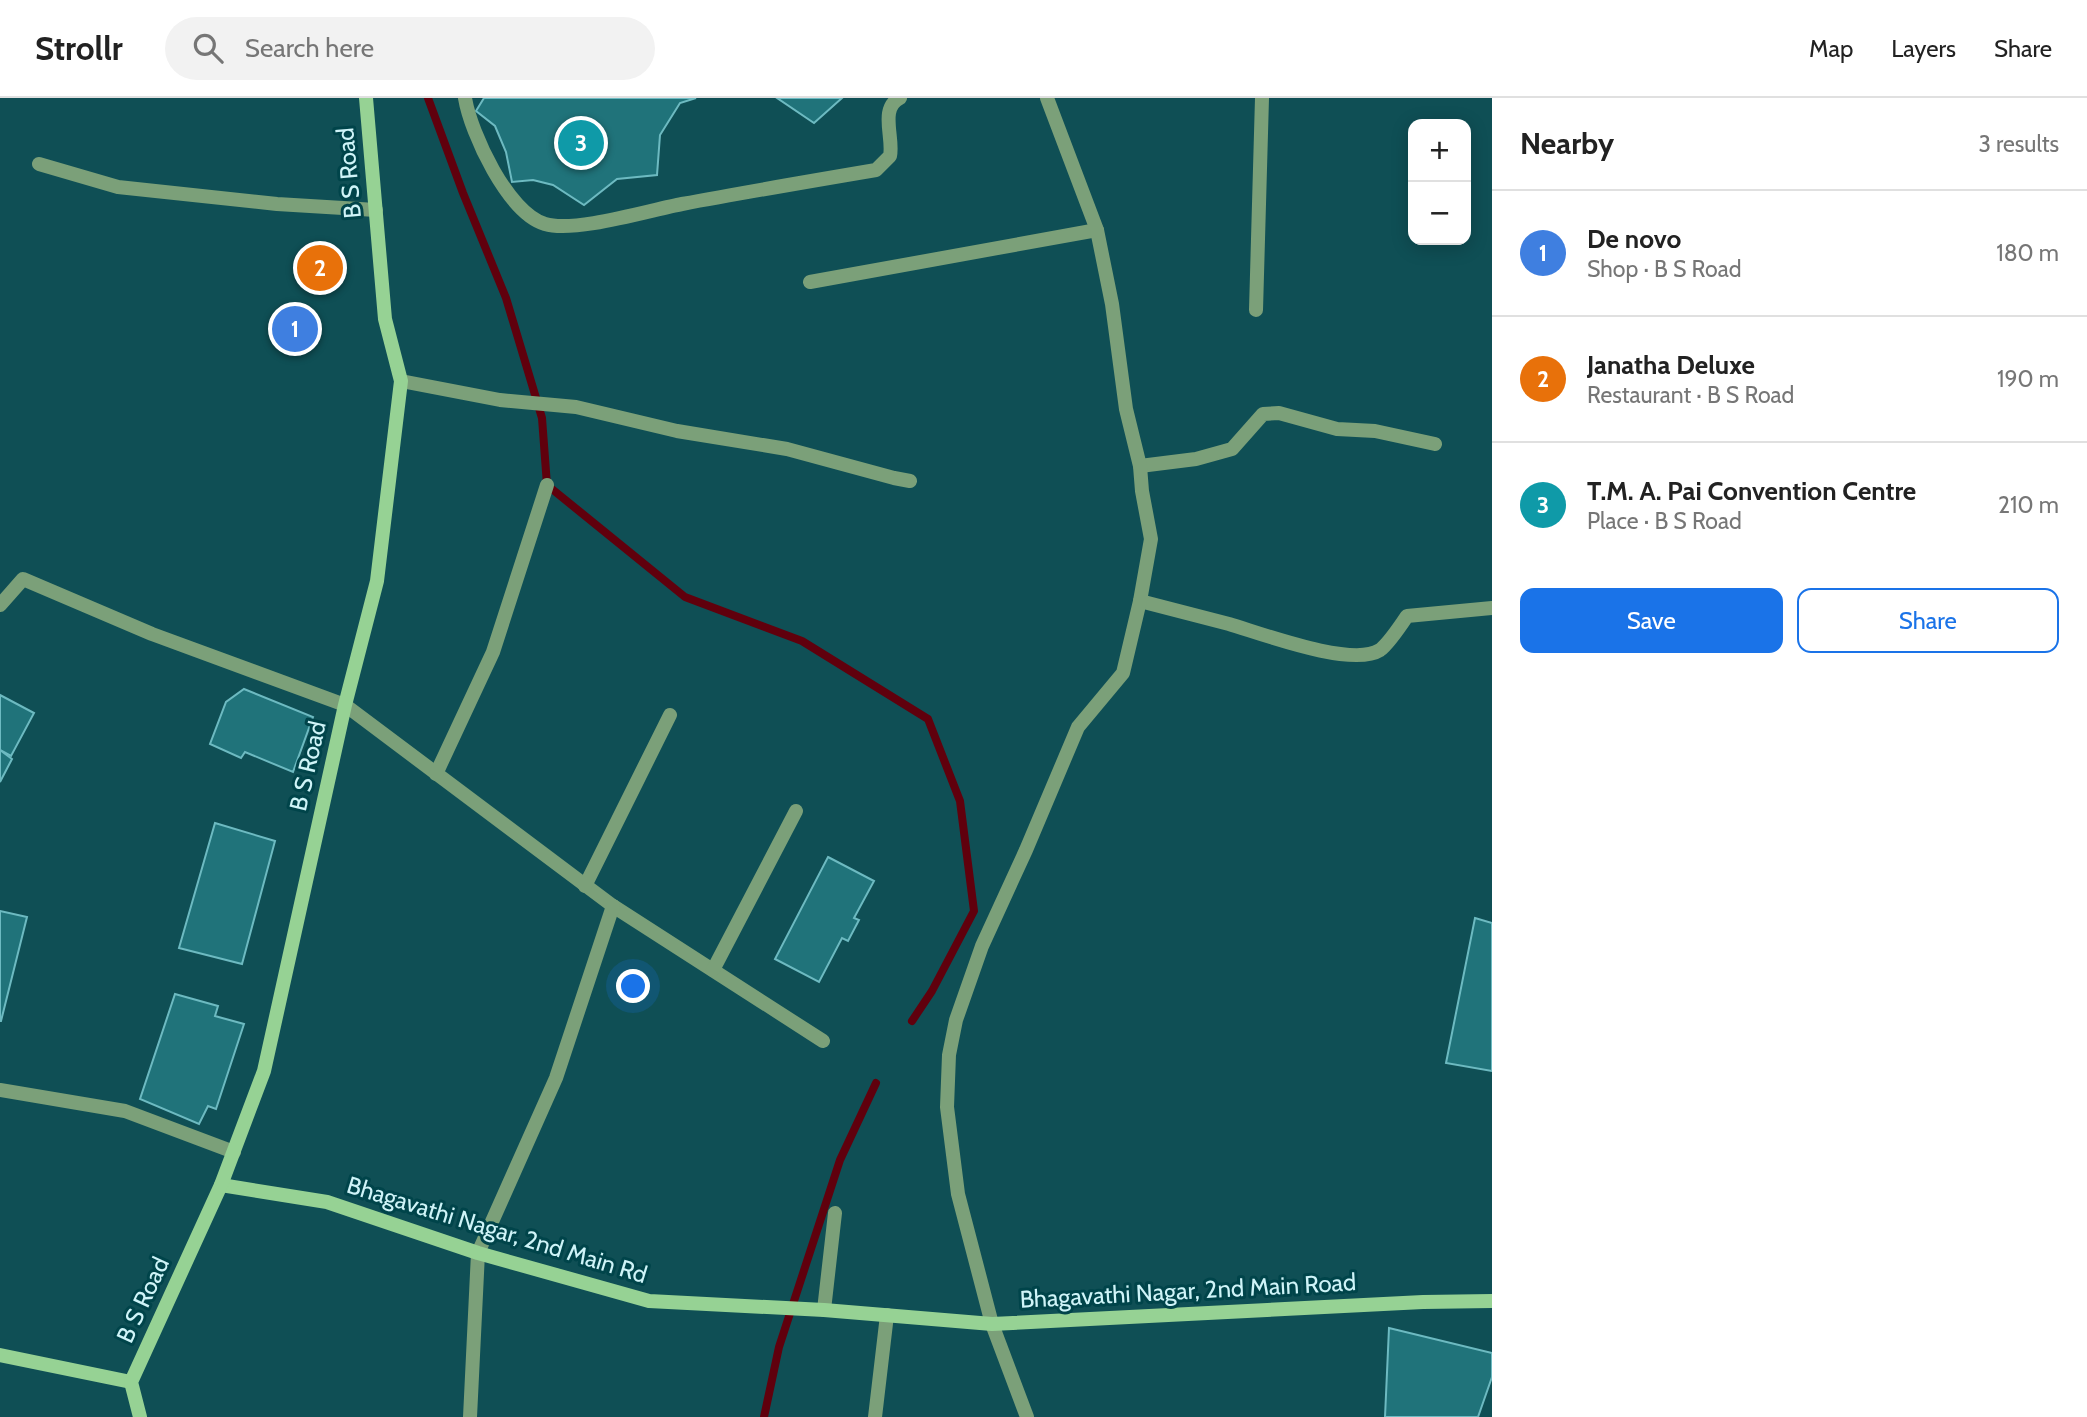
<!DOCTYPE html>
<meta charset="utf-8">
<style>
:root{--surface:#fff;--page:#f2f2f2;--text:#222;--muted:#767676;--line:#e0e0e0;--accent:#1a73e8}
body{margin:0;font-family:Cabin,sans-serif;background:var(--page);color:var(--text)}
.controls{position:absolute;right:21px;top:21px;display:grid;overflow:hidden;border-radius:14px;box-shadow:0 4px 18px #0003}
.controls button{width:63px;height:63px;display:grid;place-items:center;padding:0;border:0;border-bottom:2px solid var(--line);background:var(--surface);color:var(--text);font:35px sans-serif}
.you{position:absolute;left:634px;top:889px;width:24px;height:24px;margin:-18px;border:5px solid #fff;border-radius:50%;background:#1a73e8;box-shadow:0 0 0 10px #1a73e833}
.badge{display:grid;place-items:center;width:46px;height:46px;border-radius:50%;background:var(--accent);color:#fff;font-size:23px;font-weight:700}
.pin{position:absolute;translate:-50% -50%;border:4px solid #fff;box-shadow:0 2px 7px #0006}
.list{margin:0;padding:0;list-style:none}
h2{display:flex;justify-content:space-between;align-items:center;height:91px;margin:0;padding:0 28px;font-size:30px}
h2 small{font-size:23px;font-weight:400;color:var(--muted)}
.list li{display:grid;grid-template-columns:46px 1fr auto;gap:21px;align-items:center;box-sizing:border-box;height:126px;padding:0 28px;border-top:2px solid var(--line)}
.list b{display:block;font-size:26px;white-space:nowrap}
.list p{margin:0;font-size:23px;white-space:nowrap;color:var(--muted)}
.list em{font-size:23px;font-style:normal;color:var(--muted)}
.actions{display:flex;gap:14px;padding:21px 28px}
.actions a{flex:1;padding:16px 0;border:2px solid var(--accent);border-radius:14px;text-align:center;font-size:24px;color:var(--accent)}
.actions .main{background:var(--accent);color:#fff}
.icon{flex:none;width:38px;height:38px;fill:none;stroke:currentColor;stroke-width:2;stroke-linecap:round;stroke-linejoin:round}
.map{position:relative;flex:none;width:1492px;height:1319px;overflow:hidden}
header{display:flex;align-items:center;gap:42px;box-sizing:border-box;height:98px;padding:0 35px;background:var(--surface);border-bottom:2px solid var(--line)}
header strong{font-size:33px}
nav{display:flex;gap:38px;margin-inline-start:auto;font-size:24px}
.search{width:490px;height:63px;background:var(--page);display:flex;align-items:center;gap:18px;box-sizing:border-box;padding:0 24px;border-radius:38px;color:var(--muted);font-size:26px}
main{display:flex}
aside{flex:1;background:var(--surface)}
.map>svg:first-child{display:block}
</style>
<header>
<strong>Strollr</strong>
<div class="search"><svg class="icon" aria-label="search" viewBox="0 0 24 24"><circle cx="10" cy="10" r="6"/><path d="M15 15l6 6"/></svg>Search here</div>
<nav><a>Map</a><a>Layers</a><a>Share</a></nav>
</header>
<main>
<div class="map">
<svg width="1492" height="1319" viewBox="0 0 1492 1319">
<rect width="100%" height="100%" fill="#0f4f55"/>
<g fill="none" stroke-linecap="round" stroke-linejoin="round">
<g stroke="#60000d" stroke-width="8">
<polyline points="428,0 463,95 506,200 542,320 547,387 685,499 802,543 928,621 960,703 974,813 932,893 912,923"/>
<polyline points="764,1319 779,1249 840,1062 876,985"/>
</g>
</g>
<g fill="#20737a" stroke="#6dbac1" stroke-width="2">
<polygon points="484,0 696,0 680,5 660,37 657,77 617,81 584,107 553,87 533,82 512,84 506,54 495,28 476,13"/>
<polygon points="777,0 842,0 814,25"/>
<polygon points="244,591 313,619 293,674 245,654 241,660 210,646 226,604"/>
<polygon points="0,597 34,615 11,658 0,652"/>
<polygon points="0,652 12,661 0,684"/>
<polygon points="215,725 275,743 242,866 179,850"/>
<polygon points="828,759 874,783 854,820 859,822 848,843 842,840 819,884 775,861"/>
<polygon points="0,813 27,819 1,923 0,923"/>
<polygon points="1475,820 1492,825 1492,973 1446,965"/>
<polygon points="175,896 218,908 215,918 244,926 216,1011 208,1008 199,1026 140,1001"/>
<polygon points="1389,1230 1492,1255 1492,1279 1478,1319 1385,1319"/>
</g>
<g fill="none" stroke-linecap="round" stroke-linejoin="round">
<g stroke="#7ba079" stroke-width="14">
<path d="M 465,0 C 471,36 508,115 545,126 C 575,135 650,112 682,106 C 746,94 811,83 876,72 L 890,58 C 894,40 879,10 900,0"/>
<polyline points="1256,212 1262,0"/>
</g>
<g stroke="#7ba079" stroke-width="14">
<polyline points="39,66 118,89 277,106 376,112"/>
<polyline points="810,184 1097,132"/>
<polyline points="401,283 500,302 576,309 677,333 787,351 894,380 910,383"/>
<polyline points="1140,368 1196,361 1232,351 1263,316 1279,315 1337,331 1375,333 1435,346"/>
<path d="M 1140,503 C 1170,511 1199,518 1229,526 C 1260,535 1352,570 1380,552 C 1388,546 1401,527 1407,518 L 1492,510"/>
<polyline points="0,507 23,481 152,536 345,607 613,808 823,943"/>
<polyline points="436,676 493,554 547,387"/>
<polyline points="585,788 670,617"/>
<polyline points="713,872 796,713"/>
<polyline points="0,992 125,1013 234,1054"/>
<polyline points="824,1212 835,1115"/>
<polyline points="470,1319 478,1155 556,980 613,808"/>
<polyline points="875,1319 887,1217"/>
<polyline points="1027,1319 992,1226 958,1096 947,1009 949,957 956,922 982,848 1026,752 1078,629 1123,575 1140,503 1151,441 1142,393 1140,368 1126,311 1112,206 1097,132 1047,0"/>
</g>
<g stroke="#96d294" stroke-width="14">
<polyline points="221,1087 327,1104 478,1155 649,1203 824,1212 992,1226 1423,1204 1492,1203"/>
<polyline points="0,1257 131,1284"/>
<polyline points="140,1319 131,1284 221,1087 264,973 345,607 377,483 401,283 385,221 366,0"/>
</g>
</g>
<g text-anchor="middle" stroke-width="6" stroke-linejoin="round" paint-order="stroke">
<g font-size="24" fill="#cff4f8" stroke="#00444a">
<text transform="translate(349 75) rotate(-95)" y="8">B S Road</text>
<text transform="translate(308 668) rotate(-77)" y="8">B S Road</text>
<text transform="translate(497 1132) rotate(17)" y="8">Bhagavathi Nagar, 2nd Main Rd</text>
<text transform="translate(1188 1193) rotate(-3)" y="8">Bhagavathi Nagar, 2nd Main Road</text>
<text transform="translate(143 1202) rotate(-65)" y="8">B S Road</text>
</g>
</g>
</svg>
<div class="controls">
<button>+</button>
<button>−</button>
</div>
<div class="you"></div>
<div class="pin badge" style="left:295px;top:231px;background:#3f7fe0">1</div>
<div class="pin badge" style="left:320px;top:170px;background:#e8710a">2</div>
<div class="pin badge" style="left:581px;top:45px;background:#0f9aa8">3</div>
</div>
<aside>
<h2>Nearby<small>3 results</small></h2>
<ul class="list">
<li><span class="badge" style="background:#3f7fe0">1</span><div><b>De novo</b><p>Shop · B S Road</p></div><em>180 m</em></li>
<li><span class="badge" style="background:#e8710a">2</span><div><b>Janatha Deluxe</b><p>Restaurant · B S Road</p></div><em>190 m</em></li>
<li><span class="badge" style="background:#0f9aa8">3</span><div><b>T.M. A. Pai Convention Centre</b><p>Place · B S Road</p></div><em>210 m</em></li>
</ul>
<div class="actions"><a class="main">Save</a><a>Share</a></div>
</aside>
</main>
